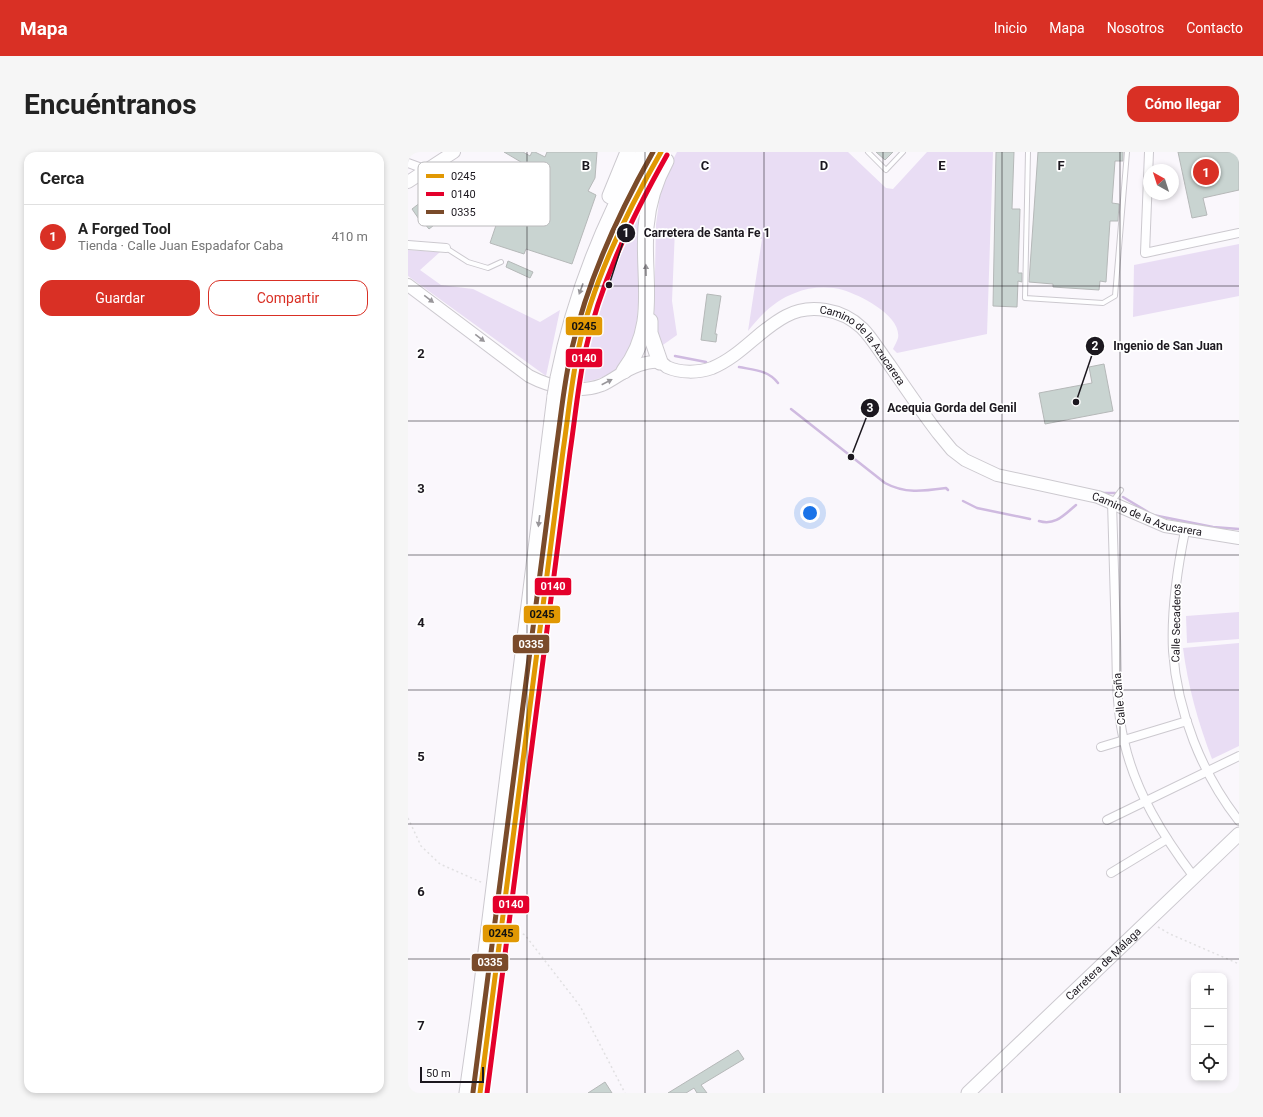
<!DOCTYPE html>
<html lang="es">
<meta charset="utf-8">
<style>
:root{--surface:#fff;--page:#f6f6f6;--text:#222;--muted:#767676;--line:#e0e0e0;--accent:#d93025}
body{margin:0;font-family:Roboto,sans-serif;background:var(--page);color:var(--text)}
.controls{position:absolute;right:12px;bottom:12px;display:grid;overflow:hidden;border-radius:8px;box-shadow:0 2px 6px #0003}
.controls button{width:36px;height:36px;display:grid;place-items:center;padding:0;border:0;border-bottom:1px solid var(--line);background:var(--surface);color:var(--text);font:20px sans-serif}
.compass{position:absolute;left:735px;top:12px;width:36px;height:36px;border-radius:50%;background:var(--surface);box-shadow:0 2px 6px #0003;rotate:321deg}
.scale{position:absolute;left:12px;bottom:10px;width:64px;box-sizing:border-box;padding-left:4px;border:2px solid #1c181f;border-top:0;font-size:11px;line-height:14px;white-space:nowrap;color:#1c181f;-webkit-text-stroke:3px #fff;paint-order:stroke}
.you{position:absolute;left:402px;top:361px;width:14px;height:14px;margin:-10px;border:3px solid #fff;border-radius:50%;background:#1a73e8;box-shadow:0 0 0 6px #1a73e833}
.badge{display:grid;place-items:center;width:26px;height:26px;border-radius:50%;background:var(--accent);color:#fff;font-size:13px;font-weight:700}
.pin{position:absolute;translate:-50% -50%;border:2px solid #fff;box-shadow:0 1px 4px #0006}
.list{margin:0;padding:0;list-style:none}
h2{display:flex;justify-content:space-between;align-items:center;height:52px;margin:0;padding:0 16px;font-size:17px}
h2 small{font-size:13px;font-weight:400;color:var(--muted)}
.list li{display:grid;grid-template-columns:26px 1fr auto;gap:12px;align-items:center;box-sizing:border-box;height:64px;padding:0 16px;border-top:1px solid var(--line)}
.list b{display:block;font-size:15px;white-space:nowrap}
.list p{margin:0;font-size:13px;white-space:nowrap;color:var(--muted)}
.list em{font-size:13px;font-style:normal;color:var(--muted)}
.actions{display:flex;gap:8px;padding:12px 16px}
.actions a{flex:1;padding:9px 0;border:1px solid var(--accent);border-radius:12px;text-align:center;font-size:14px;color:var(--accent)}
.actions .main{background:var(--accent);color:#fff}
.icon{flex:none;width:22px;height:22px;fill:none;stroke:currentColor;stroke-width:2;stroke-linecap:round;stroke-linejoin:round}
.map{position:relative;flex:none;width:831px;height:941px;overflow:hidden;border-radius:12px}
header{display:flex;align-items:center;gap:24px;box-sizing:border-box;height:56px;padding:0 20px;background:var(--accent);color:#fff}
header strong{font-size:19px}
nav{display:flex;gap:22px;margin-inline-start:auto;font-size:14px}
.intro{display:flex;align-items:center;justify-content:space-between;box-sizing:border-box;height:96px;padding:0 24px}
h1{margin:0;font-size:28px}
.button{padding:10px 18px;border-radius:12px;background:var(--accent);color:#fff;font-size:14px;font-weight:700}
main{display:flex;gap:24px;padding:0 24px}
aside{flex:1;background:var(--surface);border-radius:12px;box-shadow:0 2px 6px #0003}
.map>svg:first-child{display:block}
</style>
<header>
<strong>Mapa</strong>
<nav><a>Inicio</a><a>Mapa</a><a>Nosotros</a><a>Contacto</a></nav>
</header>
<div class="intro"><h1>Encuéntranos</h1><a class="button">Cómo llegar</a></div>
<main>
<aside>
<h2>Cerca<small></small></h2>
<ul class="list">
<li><span class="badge">1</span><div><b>A Forged Tool</b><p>Tienda · Calle Juan Espadafor Caba</p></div><em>410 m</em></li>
</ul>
<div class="actions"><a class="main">Guardar</a><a>Compartir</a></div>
</aside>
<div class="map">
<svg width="831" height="941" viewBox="0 0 831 941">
<rect width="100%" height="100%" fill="#faf7fc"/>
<g fill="#e9ddf4">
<path d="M 269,0 L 440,0 L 478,36 L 485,37 L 519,0 L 585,0 L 579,182 L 489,201 L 485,197 C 487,193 489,189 490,186 C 494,164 452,143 435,138 C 420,134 401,135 387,141 C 367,148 353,163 340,179 L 354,87 L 328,79 L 281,79 L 267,77 L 264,149 L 269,183 L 252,195 L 246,169 L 248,72 L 252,44 L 260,17 Z"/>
<path d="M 235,55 C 234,80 232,105 231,129 C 229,175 232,224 174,230 L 181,188 L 197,133 Z"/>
<polygon points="831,92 831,144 725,165 726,113"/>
<polygon points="0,98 32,100 12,118 33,133 65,137 132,170 152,158 138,224 0,124"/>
<polygon points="831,460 831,487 779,491 778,464"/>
<path d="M 831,491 L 831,594 L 804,607 C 790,570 780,535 775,496 Z"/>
</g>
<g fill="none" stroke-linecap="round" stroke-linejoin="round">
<g stroke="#cfbae0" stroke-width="2.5">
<polyline points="267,204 298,210"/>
<path d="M 331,215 C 346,218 360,218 370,231"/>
<path d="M 383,257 L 477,331 C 497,342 516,339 538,336 L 540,338"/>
<polyline points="694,341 707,341"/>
<polyline points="715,345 740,360"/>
<polyline points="555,349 569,356 622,367"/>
<polyline points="745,363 805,375 831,377"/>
<path d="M 631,369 C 647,374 656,363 668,353"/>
</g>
</g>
<g fill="#c9d4d1" stroke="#b5b8b8">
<polygon points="96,0 115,0 122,4 124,0 127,0 137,5 139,0 189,0 187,26 180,39 188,43 164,112 118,97 116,102 82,91 102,32 109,35 118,13"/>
<polygon points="468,0 485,0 477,8"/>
<polygon points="588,0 606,0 604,57 612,57 610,121 614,121 614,130 610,129 609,155 585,154"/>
<polygon points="630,0 715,0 715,9 707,9 704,51 711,52 710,69 702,69 698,130 692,129 691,138 645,135 645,132 621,130"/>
<polygon points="770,0 831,0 831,38 795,46 799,63 784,66"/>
<polygon points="13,50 30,70 21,77 16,71 15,73 4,57"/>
<polygon points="100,109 125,120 122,126 98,115"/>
<polygon points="299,142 313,144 307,182 309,182 308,190 293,188"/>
<polygon points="696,212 705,259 637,272 631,241 684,231 681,215"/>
<polygon points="330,898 336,907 293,933 299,941 289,941 286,936 278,941 260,941"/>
<polygon points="197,930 204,941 180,941"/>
</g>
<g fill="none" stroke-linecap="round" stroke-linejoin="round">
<g stroke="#ccc9cf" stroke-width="6">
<g id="lane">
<polyline points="460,0 478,18 495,0"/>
<polyline points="620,0 617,146 695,151 707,144 719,0"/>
<polyline points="38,96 60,110 80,116 93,110"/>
<polyline points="704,350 713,338"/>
</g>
</g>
<g stroke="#ccc9cf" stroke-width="10">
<g id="street">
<polyline points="741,0 737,101 831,81"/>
<polyline points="0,11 11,15"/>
<polyline points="0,93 38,96"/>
<path d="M 704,350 C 705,396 707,441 708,486 C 709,520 708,556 716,589 C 727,639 755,684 786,725"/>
<path d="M 777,379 C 769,418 763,459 765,499 C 769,559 794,622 831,669"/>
<polyline points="693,595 779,569"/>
<polyline points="699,668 831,604"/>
<polyline points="703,721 759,687"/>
</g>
</g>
<g stroke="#ccc9cf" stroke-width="14">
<g id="secondary">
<polyline points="0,30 46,0"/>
<path id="s1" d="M 0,133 L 121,224 C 142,235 170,242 194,233 C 207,227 216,218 231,213 C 237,211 245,209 252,210 C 254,211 257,213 259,215 C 272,221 290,221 304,216 C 333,204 351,178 378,164 C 402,151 434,157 454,176 C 464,186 472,200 481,212 C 497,235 513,259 530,281 L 544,298 L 557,308 L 589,323 L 690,345 L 757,374 L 831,386"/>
</g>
</g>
<g stroke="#ccc9cf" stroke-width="15">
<g id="primary">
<path id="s2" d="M 560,941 L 831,682"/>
</g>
</g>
<g stroke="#ccc9cf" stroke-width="17">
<g id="highway">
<polyline points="202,44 220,0"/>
<polyline points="242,169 242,181 252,210"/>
<path d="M 216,219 C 251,173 234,128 238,75 C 240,52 247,29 258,9"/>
<path d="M 150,226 C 166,145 195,71 236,0"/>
<path d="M 165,228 C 179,146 211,72 253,0"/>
<polyline points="59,941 71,856 147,244"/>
<polyline points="72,941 85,851 162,245"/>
</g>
</g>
<g stroke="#e1e0e2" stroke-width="1.5" stroke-dasharray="2 3" stroke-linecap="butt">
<polyline points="0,666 13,694 32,712 75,731"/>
<polyline points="750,775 762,782 831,812"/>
<polyline points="106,777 117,783 172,854 217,941"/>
</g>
<use href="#lane" stroke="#fefeff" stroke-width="4"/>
<use href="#street" stroke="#fefeff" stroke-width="8"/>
<use href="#secondary" stroke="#fefeff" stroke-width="12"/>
<use href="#primary" stroke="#fefeff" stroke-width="13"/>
<use href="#highway" stroke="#fefeff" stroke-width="15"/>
<g stroke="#ccc9cf" stroke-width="17" stroke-linecap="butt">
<g id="highway-bridge">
<polyline points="147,244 150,226"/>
<polyline points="162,245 165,228"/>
</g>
</g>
<use href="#highway-bridge" stroke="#fefeff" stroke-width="15"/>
<g stroke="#fff" stroke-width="8">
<path id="bus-1" d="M 72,941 L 155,299 C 160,266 163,232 170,199 C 184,130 218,61 253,0"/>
</g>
<g stroke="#fff" stroke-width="8">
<path id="bus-2" d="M 79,941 L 162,300 C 167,267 170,233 177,200 C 192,131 224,65 259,3"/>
</g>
<g stroke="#fff" stroke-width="8">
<path id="bus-3" d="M 65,940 L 148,298 C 153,264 156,229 164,196 C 180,127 210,62 245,0"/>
</g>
<use href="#bus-1" stroke="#e19803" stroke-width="5"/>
<use href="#bus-2" stroke="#e4002b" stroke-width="5"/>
<use href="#bus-3" stroke="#7a4b2a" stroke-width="5"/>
</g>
<defs><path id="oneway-solid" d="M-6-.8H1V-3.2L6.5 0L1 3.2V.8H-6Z"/></defs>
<g fill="#98969a">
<use href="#oneway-solid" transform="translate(238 118) rotate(-91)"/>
<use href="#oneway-solid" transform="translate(173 137) rotate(110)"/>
<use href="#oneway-solid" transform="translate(21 147) rotate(37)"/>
<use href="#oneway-solid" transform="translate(72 186) rotate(38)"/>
<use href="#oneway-solid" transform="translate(199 230) rotate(-27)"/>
<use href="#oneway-solid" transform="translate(131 369) rotate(97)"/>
</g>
<path fill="none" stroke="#1c181f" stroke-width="1" stroke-opacity="0.55" d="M 119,0 L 119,941M 237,0 L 237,941M 356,0 L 356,941M 475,0 L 475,941M 594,0 L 594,941M 712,0 L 712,941M 0,134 L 831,134M 0,269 L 831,269M 0,403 L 831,403M 0,538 L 831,538M 0,672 L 831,672M 0,807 L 831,807"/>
<g text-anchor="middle" stroke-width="3.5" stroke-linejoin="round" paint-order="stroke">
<g font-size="11" fill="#1c181f" stroke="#fff">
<text dy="4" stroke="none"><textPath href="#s1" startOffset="529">Camino de la Azucarera</textPath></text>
<text dy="4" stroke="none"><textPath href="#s1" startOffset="877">Camino de la Azucarera</textPath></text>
<text transform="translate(768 471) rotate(-89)" y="4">Calle Secaderos</text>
<text transform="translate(711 547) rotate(-95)" y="4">Calle Caña</text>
<text dy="4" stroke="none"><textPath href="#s2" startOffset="187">Carretera de Málaga</textPath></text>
</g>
</g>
<rect x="10" y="10" width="132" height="64" rx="6" fill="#fff" stroke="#bbbabc" stroke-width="1"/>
<rect x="18" y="22" width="18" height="4" fill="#e19803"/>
<rect x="18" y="40" width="18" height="4" fill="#e4002b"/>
<rect x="18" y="58" width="18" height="4" fill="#7a4b2a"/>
<g font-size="11" fill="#1c181f">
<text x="43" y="28">0245</text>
<text x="43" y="46">0140</text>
<text x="43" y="64">0335</text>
</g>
<g font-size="13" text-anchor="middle" font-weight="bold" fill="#1c181f" stroke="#fff" stroke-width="3.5" stroke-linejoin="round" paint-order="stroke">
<text x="178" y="18">B</text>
<text x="297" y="18">C</text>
<text x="416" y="18">D</text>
<text x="534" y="18">E</text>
<text x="653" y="18">F</text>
<text x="13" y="206">2</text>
<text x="13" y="341">3</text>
<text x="13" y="475">4</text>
<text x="13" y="609">5</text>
<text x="13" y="744">6</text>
<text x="13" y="878">7</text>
</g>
<path fill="none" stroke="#1c181f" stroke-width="1.5" d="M201 133L218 81M668 250L687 194M443 305L462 256"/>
<g fill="#1c181f" stroke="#fff" stroke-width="1.5">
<circle cx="201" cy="133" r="4"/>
<circle cx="668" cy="250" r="4"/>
<circle cx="443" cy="305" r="4"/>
<circle cx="218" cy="81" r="10"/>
<circle cx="687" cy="194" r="10"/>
<circle cx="462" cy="256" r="10"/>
</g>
<g font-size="12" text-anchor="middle" font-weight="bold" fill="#fff">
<text x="218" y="85">1</text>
<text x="687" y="198">2</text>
<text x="462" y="260">3</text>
</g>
<g font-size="12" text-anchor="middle" font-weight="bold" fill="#1c181f" stroke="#fff" stroke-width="3.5" stroke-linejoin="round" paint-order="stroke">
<text x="299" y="85">Carretera de Santa Fe 1</text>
<text x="760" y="198">Ingenio de San Juan</text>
<text x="544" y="260">Acequia Gorda del Genil</text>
</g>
<g stroke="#fff" stroke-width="1.5">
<rect x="157" y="164" width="38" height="20" rx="4" fill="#e19803"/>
<rect x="157" y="196" width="38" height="20" rx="4" fill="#e4002b"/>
<rect x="126" y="425" width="38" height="19" rx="4" fill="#e4002b"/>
<rect x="115" y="453" width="38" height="19" rx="4" fill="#e19803"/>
<rect x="104" y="482" width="38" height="20" rx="4" fill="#7a4b2a"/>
<rect x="84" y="743" width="38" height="19" rx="4" fill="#e4002b"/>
<rect x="74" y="772" width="38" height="19" rx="4" fill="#e19803"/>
<rect x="63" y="801" width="38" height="19" rx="4" fill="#7a4b2a"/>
</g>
<g font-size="11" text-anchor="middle" font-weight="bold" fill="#fff">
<text x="176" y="210">0140</text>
<text x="145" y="438">0140</text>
<text x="123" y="496">0335</text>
<text x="103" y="756">0140</text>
<text x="82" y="814">0335</text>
</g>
<g font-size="11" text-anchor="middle" font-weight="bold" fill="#111">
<text x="176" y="178">0245</text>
<text x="134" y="466">0245</text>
<text x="93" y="785">0245</text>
</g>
</svg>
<div class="controls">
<button>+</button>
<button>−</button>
<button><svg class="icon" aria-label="locate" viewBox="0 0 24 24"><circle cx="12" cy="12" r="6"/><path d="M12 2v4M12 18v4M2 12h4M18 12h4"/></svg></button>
</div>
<svg class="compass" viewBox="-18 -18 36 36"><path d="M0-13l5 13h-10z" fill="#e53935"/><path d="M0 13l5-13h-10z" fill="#767676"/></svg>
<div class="scale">50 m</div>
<div class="you"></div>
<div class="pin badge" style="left:798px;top:20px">1</div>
</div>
</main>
